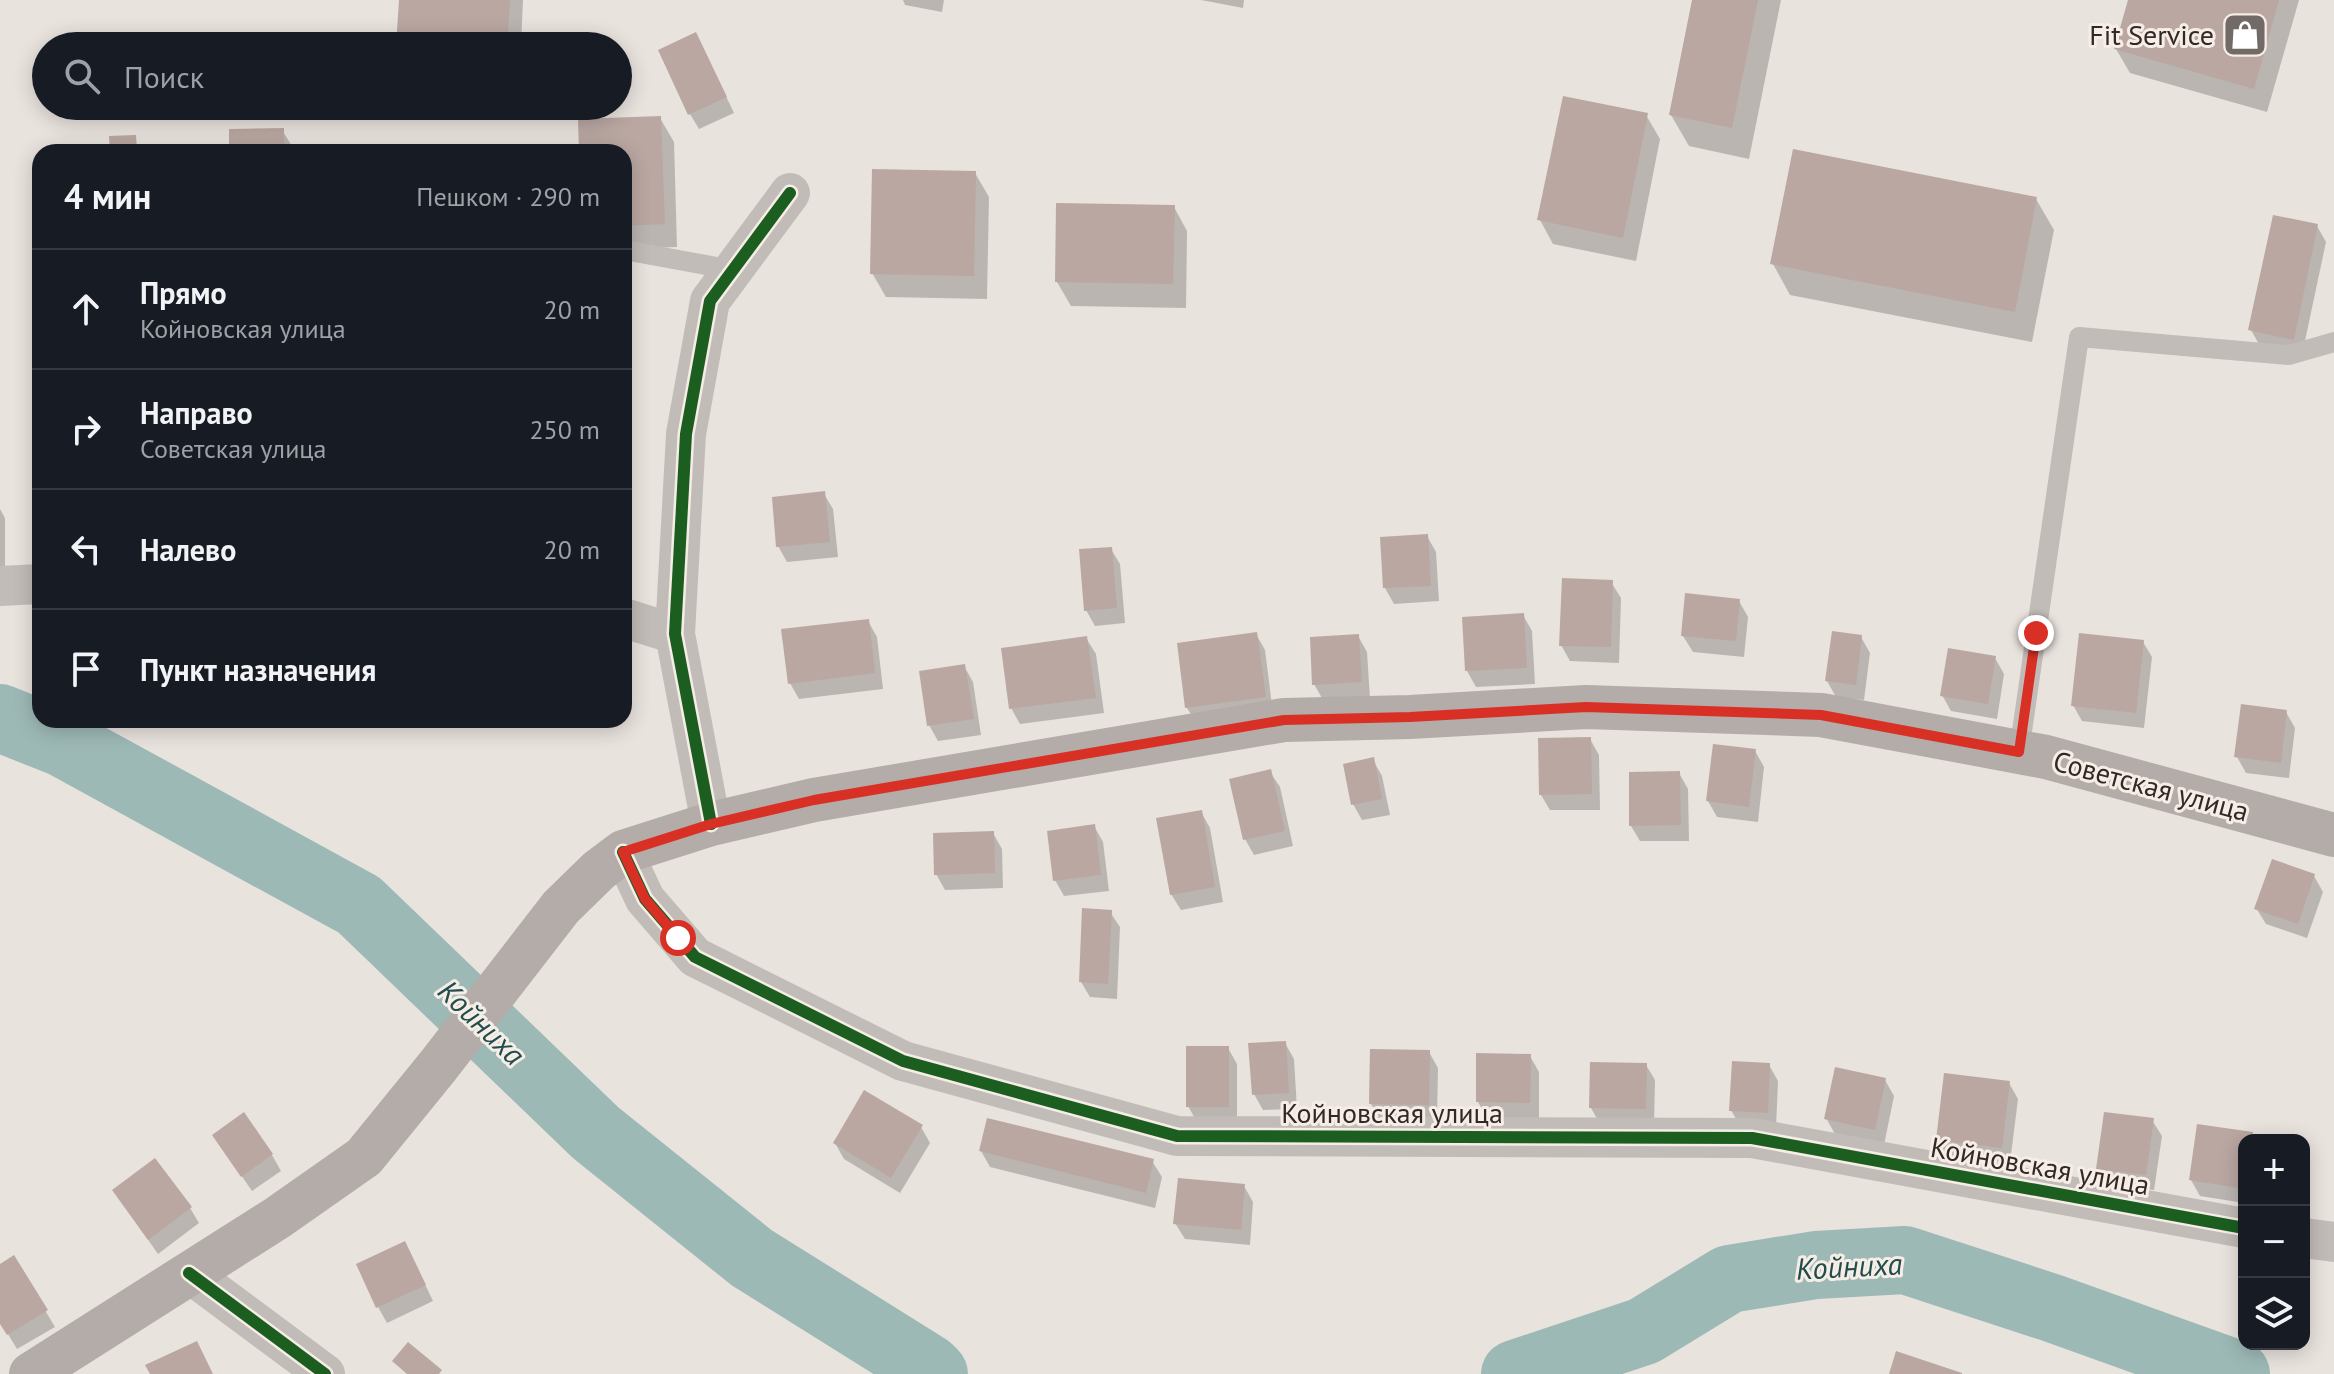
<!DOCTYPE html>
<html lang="ru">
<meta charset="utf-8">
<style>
:root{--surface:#171b24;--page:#20242c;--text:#f1f3f6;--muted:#9ea1a6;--line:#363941}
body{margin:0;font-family:"PT Sans",sans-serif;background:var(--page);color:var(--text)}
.controls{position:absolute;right:24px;bottom:24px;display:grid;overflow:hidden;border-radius:16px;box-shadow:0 4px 20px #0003}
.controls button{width:72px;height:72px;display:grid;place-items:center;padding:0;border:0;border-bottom:2px solid var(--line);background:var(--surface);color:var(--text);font:40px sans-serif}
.stop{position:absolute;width:24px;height:24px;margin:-18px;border:6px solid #d93025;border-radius:50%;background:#fff}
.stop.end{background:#d93025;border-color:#fff;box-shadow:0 2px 8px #0008}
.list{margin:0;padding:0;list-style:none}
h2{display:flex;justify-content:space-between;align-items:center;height:104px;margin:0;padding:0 32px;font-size:34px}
h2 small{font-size:26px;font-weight:400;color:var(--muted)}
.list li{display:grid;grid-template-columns:52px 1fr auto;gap:24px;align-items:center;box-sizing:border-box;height:120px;padding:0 32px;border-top:2px solid var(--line)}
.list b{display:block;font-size:30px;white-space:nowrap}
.list p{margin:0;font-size:26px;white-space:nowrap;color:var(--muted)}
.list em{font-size:26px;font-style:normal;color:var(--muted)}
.icon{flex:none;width:44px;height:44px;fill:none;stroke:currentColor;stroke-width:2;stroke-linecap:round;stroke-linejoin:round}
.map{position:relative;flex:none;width:2334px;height:1374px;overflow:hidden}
.search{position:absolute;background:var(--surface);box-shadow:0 4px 20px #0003;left:32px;top:32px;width:600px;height:88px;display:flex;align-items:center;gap:20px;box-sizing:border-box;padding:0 28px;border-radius:44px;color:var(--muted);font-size:30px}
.panel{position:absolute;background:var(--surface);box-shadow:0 4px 20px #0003;left:32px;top:144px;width:600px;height:584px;border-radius:24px}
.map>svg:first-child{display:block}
</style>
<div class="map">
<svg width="2334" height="1374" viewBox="0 0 2334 1374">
<rect width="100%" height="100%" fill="#e9e3de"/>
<g fill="#0003">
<polygon points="401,0 523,0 521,46 398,46"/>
<polygon points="903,0 944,0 942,12 905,5"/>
<polygon points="1201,0 1244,0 1243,8"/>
<polygon points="1694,0 1781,0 1749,159 1689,146 1671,115"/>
<polygon points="2130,0 2299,0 2267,112 2130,73 2116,49"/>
<polygon points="704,50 734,113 699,129 690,114"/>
<polygon points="1646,115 1660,139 1636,261 1553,244 1540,220"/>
<polygon points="660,118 674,142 677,247 624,249 624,152 581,152"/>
<polygon points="282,130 292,146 292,152 231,152"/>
<polygon points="975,173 989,197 987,299 886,297 872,273"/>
<polygon points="2036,199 2054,230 2032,342 1790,295 1773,264"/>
<polygon points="1174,207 1187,231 1186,308 1071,306 1057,282"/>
<polygon points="2317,226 2326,242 2302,355 2260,346 2251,330"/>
<polygon points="824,494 833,509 838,557 787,562 778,546"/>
<polygon points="0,509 5,518 5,579 0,579"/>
<polygon points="1427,536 1436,552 1439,601 1394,604 1385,588"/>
<polygon points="1111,549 1120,564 1125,623 1095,626 1086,610"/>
<polygon points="1611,582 1621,598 1619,663 1570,661 1561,645"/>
<polygon points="1739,601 1748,617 1744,657 1693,652 1683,636"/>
<polygon points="1523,615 1532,631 1535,684 1476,687 1467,671"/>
<polygon points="868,621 877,637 883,689 799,699 790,683"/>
<polygon points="1256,634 1265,650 1273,713 1197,724 1187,708 1179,645"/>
<polygon points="1358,636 1367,652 1370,698 1323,700 1314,684"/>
<polygon points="1861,637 1870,653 1864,700 1836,697 1827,681"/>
<polygon points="1086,638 1096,654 1104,713 1020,724 1011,708"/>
<polygon points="2143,642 2152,657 2144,728 2082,721 2073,705"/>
<polygon points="1995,658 2004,674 1997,719 1951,711 1942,695"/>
<polygon points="964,666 973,682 981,735 938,741 929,725"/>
<polygon points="2286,712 2295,728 2289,778 2246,773 2237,757"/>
<polygon points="1590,739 1599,755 1600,810 1550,810 1541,795"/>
<polygon points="1755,751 1764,767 1758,822 1717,817 1708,801"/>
<polygon points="1373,760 1382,776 1390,815 1362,820 1353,804"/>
<polygon points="1270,772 1280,787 1293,846 1254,855 1245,839"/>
<polygon points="1679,773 1688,789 1689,841 1640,841 1631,826"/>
<polygon points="1201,812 1210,828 1223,902 1181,910 1171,894"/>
<polygon points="1094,826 1103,842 1109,891 1064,896 1055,880"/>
<polygon points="993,833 1002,849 1003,888 945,890 936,874"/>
<polygon points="2314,876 2323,892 2307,938 2266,924 2256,908"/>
<polygon points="1110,912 1120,927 1117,999 1090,997 1081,982"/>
<polygon points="1285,1043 1294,1059 1297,1109 1263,1110 1254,1094"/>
<polygon points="1228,1048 1237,1064 1237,1122 1197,1122 1188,1106"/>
<polygon points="1429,1052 1438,1068 1437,1120 1381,1120 1371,1104"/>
<polygon points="1530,1056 1539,1072 1539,1119 1487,1118 1478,1102"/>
<polygon points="1646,1065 1655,1080 1654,1125 1600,1124 1591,1108"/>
<polygon points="1769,1065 1778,1081 1776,1128 1740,1126 1731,1110"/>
<polygon points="1885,1080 1894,1096 1884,1145 1835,1134 1826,1118"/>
<polygon points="2009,1083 2018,1099 2010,1163 1947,1156 1938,1140"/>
<polygon points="2152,1120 2162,1136 2154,1190 2108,1184 2098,1169"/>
<polygon points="921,1127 930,1143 900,1193 844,1159 835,1143"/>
<polygon points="2252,1134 2255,1140 2244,1140 2244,1203 2200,1196 2191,1180"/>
<polygon points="214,1136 272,1155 281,1171 252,1191"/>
<polygon points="981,1151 1152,1161 1162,1177 1155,1208 990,1167"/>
<polygon points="1244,1186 1253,1202 1250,1245 1185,1239 1175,1223"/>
<polygon points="114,1191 190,1208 199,1223 158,1254"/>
<polygon points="14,1258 55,1327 17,1349 0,1321 0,1266"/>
<polygon points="413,1259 433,1301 387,1323 378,1307"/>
</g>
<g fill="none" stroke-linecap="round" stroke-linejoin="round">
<g stroke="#9db9b6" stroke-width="68">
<polyline points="0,718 63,743 359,905 596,1133 752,1258 928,1368 934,1374"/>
<polyline points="1515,1374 1644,1331 1729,1279 1816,1265 1905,1260 2052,1308 2236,1374"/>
</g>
</g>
<g fill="#baa7a2">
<polygon points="399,0 510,0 507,46 396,46"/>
<polygon points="1692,0 1758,0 1732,128 1669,115"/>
<polygon points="2128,0 2279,0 2254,89 2114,49"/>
<polygon points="696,32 727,97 688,115 658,50"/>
<polygon points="1563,96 1648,113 1623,238 1537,220"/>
<polygon points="661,116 665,224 624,226 624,152 579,152 578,119"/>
<polygon points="284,128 284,152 229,152 229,129"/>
<polygon points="136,135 137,152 110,152 109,136"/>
<polygon points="1793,149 2037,197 2015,312 1770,264"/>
<polygon points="872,169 976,171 974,276 870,274"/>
<polygon points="1056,203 1175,205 1173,284 1055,282"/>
<polygon points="2273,215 2318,224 2294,340 2248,330"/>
<polygon points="825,491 830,542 776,547 772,497"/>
<polygon points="1428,534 1431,586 1383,588 1380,537"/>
<polygon points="1112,547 1117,608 1084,611 1079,549"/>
<polygon points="1562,578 1613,580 1611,647 1559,646"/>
<polygon points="1685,593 1740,599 1736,641 1681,636"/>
<polygon points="1524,613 1527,668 1465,671 1462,617"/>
<polygon points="869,619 875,673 788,684 781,629"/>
<polygon points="1832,631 1862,635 1856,685 1825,681"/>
<polygon points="1257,632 1266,697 1185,708 1177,643"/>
<polygon points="2079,633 2144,640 2136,713 2071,706"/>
<polygon points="1359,634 1362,682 1312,685 1310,637"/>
<polygon points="1087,636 1096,698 1009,709 1001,648"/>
<polygon points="1948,648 1996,656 1988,704 1940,696"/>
<polygon points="965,664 974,719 927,726 919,671"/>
<polygon points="2241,704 2287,710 2281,763 2234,757"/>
<polygon points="1591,737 1592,794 1539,795 1538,738"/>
<polygon points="1713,744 1756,749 1749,807 1706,801"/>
<polygon points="1374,757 1382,799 1351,805 1343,764"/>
<polygon points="1271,769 1285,831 1243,840 1229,779"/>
<polygon points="1680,771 1681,825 1629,826 1629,772"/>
<polygon points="1202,810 1215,887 1170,895 1156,818"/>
<polygon points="1095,824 1101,875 1053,881 1047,831"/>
<polygon points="994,831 995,873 934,875 933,833"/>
<polygon points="2272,859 2315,874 2298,924 2254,909"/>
<polygon points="1082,908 1112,910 1108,984 1079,982"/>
<polygon points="1286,1041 1289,1093 1252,1095 1248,1043"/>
<rect x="1186" y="1046" width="43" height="61"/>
<polygon points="1370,1049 1430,1050 1429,1105 1369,1104"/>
<polygon points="1476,1053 1531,1054 1530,1103 1476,1102"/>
<polygon points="1732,1061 1770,1063 1768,1113 1729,1111"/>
<polygon points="1590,1062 1647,1063 1646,1109 1589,1108"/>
<polygon points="1835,1067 1886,1078 1875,1130 1824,1119"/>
<polygon points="1944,1073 2010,1081 2002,1148 1936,1140"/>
<polygon points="864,1090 923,1125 891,1178 833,1143"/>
<polygon points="244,1112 273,1154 241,1177 212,1135"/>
<polygon points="2104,1112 2154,1118 2146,1175 2096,1169"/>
<polygon points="987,1118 1154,1159 1146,1193 979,1151"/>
<polygon points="2197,1124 2253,1132 2252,1140 2244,1140 2244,1189 2189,1180"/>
<polygon points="155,1158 192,1207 148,1240 112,1190"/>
<polygon points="1178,1178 1245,1184 1241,1230 1173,1224"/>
<polygon points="405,1241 426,1285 376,1308 356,1264"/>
<polygon points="14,1255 48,1310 7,1335 0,1324 0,1264"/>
<polygon points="197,1341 213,1374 150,1374 145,1365"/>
<polygon points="408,1342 442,1370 439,1374 407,1374 392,1361"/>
<polygon points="1896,1351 1962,1373 1962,1374 1889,1374"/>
</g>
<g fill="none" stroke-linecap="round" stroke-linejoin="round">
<g stroke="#c2bcb8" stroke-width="20">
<polyline points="624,250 733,270"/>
<polyline points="2019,752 2079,337 2289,355 2334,342"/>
</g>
<g stroke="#c2bcb8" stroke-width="40">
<polyline points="0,586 40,584"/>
<polyline points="624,618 675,634"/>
<polyline points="711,824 675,634 686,434 710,301 790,193"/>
<polyline points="623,852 645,899 695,957 903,1061 1177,1136 1752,1138 2244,1228"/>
<polyline points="2304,1238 2334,1242"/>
<polyline points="189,1273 325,1374"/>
</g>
<polyline stroke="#b3aca8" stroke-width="44" points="31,1374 277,1218 364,1157 438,1066 561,907 599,870 623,852 711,824 814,800 1284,720 1410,717 1586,707 1821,715 2046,757 2334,835"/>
<g stroke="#f6ede6" stroke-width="17">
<g id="cycleway">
<polyline points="711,824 675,634 686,434 710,301 790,193"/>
<polyline points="623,852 645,899 695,957 903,1061 1177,1136 1752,1138 2244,1228"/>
<polyline points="189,1273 325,1374"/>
</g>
</g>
<use href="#cycleway" stroke="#1b5e20" stroke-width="12"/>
</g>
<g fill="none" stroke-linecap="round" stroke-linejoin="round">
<polyline stroke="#d93025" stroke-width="10" points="678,938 645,899 623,852 711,824 814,800 1284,720 1410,717 1586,707 1821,715 2019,752 2036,633"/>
</g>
<defs>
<g id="shop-square" transform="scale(2.3)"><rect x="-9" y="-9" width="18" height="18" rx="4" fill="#726a67" stroke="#f6ede6"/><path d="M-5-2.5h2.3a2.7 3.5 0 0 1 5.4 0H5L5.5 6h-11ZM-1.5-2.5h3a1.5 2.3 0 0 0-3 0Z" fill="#fff"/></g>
</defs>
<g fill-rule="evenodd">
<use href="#shop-square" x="2245" y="35"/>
</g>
<g text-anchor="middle" stroke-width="6" stroke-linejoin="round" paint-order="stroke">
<g font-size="28" fill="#322927" stroke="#f6ede6" text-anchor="end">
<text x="2214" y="45">Fit Service</text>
</g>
<g font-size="28" fill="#322927" stroke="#f6ede6">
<text transform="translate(2151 786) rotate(15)" y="10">Советская улица</text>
<text x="1392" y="1123">Койновская улица</text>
<text transform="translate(2040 1166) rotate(10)" y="10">Койновская улица</text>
</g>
<g font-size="30" font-style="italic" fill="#224d4d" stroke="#f6ede6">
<text transform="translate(481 1023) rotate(44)" y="10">Койниха</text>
<text transform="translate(1849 1267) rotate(-3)" y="10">Койниха</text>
</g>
</g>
</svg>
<div class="controls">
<button>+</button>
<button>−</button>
<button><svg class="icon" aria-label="layers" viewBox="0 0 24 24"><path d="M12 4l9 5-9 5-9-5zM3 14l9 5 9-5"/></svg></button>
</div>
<div class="stop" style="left:678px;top:938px"></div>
<div class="stop end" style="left:2036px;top:633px"></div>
<div class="search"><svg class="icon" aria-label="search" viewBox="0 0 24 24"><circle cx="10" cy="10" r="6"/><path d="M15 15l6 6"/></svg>Поиск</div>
<section class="panel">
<h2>4 мин<small>Пешком · 290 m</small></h2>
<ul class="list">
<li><svg class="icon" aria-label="ahead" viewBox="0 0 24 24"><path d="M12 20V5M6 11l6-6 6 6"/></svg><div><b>Прямо</b><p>Койновская улица</p></div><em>20 m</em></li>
<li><svg class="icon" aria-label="right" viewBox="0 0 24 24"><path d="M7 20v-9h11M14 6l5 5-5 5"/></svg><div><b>Направо</b><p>Советская улица</p></div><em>250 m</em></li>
<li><svg class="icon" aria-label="left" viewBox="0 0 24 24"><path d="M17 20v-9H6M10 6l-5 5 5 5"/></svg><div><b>Налево</b></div><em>20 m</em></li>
<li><svg class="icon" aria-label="arrive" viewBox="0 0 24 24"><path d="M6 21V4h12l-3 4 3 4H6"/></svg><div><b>Пункт назначения</b></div></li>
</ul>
</section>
</div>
